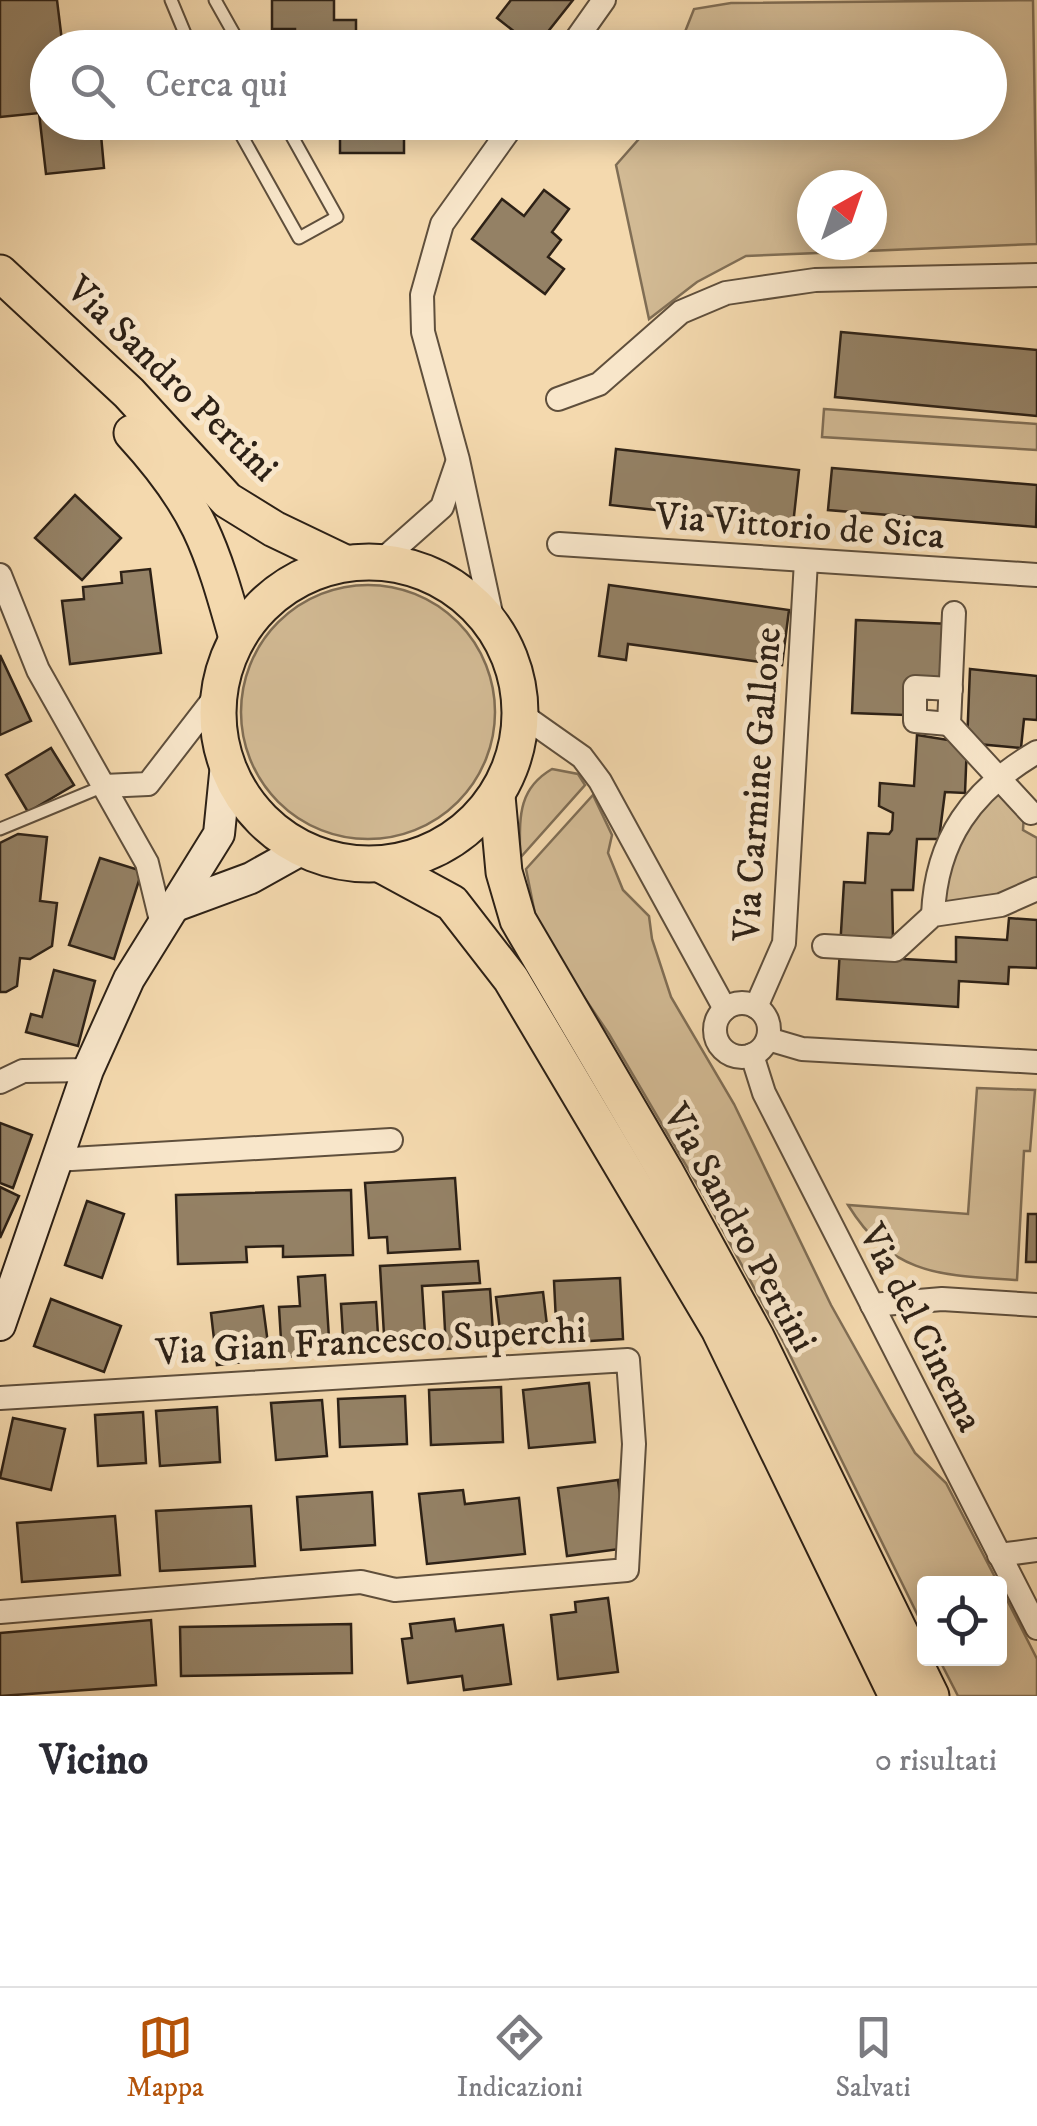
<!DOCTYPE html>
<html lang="it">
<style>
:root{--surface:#fff;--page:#f2f2f3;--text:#2b2b33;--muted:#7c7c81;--line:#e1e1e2;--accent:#b45309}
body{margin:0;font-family:"IM FELL DW Pica",serif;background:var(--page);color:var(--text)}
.controls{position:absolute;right:30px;bottom:30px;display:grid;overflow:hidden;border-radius:10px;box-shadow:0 5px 25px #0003}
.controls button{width:90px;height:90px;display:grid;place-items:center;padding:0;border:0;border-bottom:2px solid var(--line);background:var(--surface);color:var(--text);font:50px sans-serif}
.compass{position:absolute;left:797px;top:170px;width:90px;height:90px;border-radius:50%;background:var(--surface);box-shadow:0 5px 25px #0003;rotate:40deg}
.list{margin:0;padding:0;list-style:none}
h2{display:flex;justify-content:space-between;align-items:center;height:130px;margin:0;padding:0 40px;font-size:42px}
h2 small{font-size:32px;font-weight:400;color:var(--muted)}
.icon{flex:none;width:55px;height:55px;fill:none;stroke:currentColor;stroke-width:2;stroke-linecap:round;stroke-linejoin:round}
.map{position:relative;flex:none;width:1037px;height:1696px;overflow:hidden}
.search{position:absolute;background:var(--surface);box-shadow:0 5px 25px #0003;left:30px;right:30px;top:30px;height:110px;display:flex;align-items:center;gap:25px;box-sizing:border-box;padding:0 35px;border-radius:55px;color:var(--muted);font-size:38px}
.sheet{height:290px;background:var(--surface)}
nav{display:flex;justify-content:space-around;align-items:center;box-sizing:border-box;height:140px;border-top:2px solid var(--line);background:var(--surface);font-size:28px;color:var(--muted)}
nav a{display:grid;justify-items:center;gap:5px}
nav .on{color:var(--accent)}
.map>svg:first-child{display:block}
</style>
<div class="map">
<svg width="1037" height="1696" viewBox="0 0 1037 1696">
<rect width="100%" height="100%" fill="#f4d9ae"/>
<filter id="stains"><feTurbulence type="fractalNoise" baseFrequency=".002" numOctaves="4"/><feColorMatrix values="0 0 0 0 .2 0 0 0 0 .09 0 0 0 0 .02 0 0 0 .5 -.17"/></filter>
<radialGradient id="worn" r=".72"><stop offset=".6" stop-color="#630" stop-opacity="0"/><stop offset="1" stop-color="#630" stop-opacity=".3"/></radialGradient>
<g fill="#d2ba94" stroke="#806e55" stroke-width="2.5" fill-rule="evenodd">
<path d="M 1033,0 L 1037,244 L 746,256 L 697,282 L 649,319 L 616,165 L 653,123 L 990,122 L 990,48 L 679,47 L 694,9 L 731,3 ZM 812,185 L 872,185 L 872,245 L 812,245 Z"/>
<polygon points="824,409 1037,424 1037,450 822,437"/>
<circle cx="368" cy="712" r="127"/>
<path d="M 552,769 L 578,774 L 585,785 L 520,858 C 520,820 516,790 552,769 Z"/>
<polygon points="998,785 1024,813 1023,830 1037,838 1037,884 955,910 939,897 953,847"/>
<polygon points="593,795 612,835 608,853 623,890 649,916 652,939 671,997 734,1104 831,1305 892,1414 915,1453 946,1483 998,1583 924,1584 924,1628 784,1343 707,1201 609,1034 538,929 526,869"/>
<path d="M 977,1088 L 1035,1090 L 1030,1151 L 1024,1151 L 1017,1280 C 940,1275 892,1276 848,1205 L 968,1214 Z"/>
<polygon points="1000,1586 1037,1659 1037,1696 958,1696 939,1659 1000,1658"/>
</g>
<g fill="#948165" stroke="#2d2116" stroke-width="2.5">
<polygon points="0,0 57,0 62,41 138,33 139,48 48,48 48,122 118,122 100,124 104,168 46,174 39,113 0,117"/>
<polygon points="272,0 334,0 334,20 356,20 356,48 295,48 295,29 272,29"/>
<polygon points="511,0 573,0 535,48 497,18"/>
<rect x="340" y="122" width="64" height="31"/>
<polygon points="544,190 569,209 552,232 561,240 548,257 564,269 545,294 472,239 502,199 524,216"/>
<polygon points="841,332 1037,350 1037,416 835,397"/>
<polygon points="616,449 799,470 793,525 610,505"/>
<polygon points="832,468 1037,485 1036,527 828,510"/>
<polygon points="75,495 121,538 82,580 35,538"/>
<polygon points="150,569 161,653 70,664 62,601 84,599 83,587 122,583 121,572"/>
<polygon points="609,585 789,610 782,665 628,644 626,660 599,656"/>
<polygon points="856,620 951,624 949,682 907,680 905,715 852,713"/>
<polygon points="0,655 31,721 0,735"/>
<polygon points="970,669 1037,676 1037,720 1024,719 1021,748 967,743"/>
<polygon points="917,735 967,743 965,793 945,792 939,839 917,839 913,890 892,890 893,940 905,940 904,959 956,962 956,937 1007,940 1009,918 1037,920 1037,968 1009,967 1008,984 959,981 958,1007 837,999 844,882 865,883 868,833 889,834 892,830 893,813 879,806 880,783 914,786"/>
<polygon points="51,748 74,785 28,812 6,775"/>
<polygon points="18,834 47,837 40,901 57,903 52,946 30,959 20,958 17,986 6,992 0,992 0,843"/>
<polygon points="100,858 142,871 114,959 69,945"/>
<polygon points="54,970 95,981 78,1046 26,1032 31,1014 42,1017"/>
<polygon points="0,1123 32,1135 13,1188 0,1183"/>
<polygon points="455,1178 460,1249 388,1253 387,1237 369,1238 365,1183"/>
<polygon points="0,1187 19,1196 0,1238"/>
<polygon points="351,1190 353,1255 283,1257 283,1246 246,1247 247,1262 178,1264 176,1195"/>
<polygon points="87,1201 124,1214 102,1278 65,1265"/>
<polygon points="1028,1214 1037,1214 1037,1262 1026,1262"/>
<polygon points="478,1261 480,1283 422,1286 426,1350 385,1352 380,1266"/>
<polygon points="325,1275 330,1354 282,1357 279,1307 300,1306 298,1277"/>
<polygon points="620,1278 623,1339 557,1343 554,1281"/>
<polygon points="490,1289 494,1346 446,1349 443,1292"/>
<polygon points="543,1292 549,1342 502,1347 496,1297"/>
<polygon points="51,1299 121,1326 104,1372 34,1346"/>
<polygon points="376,1302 379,1352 344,1354 341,1304"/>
<polygon points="263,1306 270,1359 217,1365 211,1313"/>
<polygon points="589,1383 595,1442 529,1448 523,1390"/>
<polygon points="501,1387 503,1442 431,1445 429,1390"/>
<polygon points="405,1396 407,1444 340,1447 338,1399"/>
<polygon points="322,1400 327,1456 276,1460 271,1403"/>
<polygon points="217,1407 220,1462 160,1466 156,1411"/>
<polygon points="143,1412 146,1463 98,1466 95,1415"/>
<polygon points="13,1418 65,1429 51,1490 0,1478"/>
<polygon points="618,1480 627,1548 567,1556 558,1488"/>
<polygon points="463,1490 465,1504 519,1498 525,1554 427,1564 419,1494"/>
<polygon points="372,1492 375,1545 301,1550 297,1497"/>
<polygon points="251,1506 255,1566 160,1571 156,1511"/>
<polygon points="115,1516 120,1575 22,1582 17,1523"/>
<polygon points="608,1598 618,1672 558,1679 551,1615 576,1612 575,1602"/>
<polygon points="454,1619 456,1631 503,1625 511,1684 464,1690 462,1676 408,1683 402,1639 412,1638 410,1624"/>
<polygon points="151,1620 156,1685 0,1696 0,1633"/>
<polygon points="351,1624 352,1673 181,1676 180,1627"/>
</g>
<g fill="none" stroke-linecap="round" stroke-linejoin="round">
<g stroke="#5f4f3c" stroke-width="15">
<g id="lane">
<polyline points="171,0 191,48"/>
<polyline points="215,0 242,48"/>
<polyline points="234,122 299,238 337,217 284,122"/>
<polyline points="0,829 104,786"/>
</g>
</g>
<g stroke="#5f4f3c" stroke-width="26">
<g id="street">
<polyline points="570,48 604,0"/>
<polyline points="558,399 599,384 681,312 726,293 815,280 1037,275"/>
<polyline points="559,544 1037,575"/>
<polyline points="380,562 442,507 457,463"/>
<polyline points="0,575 38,670 147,863 162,925"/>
<polyline points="954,613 949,724 1031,813"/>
<polyline points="494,627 458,460 423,332 422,295 442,224 515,122"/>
<polyline points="521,714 582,757 600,781 725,1009"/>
<polyline points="949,724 915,721 915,687 951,689"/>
<polyline points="104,786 148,784 219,692"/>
<path d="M 933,915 C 936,839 972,790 1037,752"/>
<polyline points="824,946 895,950 933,915 1001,905 1037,889"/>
<circle cx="742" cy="1030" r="27"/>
<polyline points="756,1007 784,943 806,561"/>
<polyline points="768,1039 802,1049 1037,1062"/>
<polyline points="752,1055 764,1093 1037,1628"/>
<polyline points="0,1082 23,1071 88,1070"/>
<polyline points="55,1160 391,1140"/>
<polyline points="872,1305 942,1299 1037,1305"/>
<polyline points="0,1398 628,1360 634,1444 627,1570 395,1590 361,1582 0,1612"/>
<polyline points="999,1555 1037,1550"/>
</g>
</g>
<g stroke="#2d2116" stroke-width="34">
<g id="secondary">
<polyline points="178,905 251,878 303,849"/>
<polyline points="0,1325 88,1070 129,979 219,834 226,764"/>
</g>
</g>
<g stroke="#2d2116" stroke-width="39">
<g id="primary">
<polyline points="0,273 129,393 227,500 274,529 345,563"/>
<path d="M 132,433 C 199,506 211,545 237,638"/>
<circle cx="369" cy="713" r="151"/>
<polyline points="497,796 504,872 518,920 665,1171 756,1337 931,1696"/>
<polyline points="382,865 452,903 511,979 719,1329 897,1696"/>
</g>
</g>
<use href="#lane" stroke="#f8e6ca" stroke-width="11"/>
<use href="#street" stroke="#f8e6ca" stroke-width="22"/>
<use href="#secondary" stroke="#f8e6ca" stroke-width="30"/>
<use href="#primary" stroke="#f4d9ae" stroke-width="35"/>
</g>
<g text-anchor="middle" stroke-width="10" stroke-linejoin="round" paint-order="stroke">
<g font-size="38" fill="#2d2116" stroke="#f8e6ca">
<text transform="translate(173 378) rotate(44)" y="13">Via Sandro Pertini</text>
<text transform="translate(800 525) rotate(4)" y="13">Via Vittorio de Sica</text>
<text transform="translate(756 784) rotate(-86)" y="13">Via Carmine Gallone</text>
<text transform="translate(741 1227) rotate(61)" y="13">Via Sandro Pertini</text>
<text transform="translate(922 1327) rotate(63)" y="13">Via del Cinema</text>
<text transform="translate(371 1340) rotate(-3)" y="13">Via Gian Francesco Superchi</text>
</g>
</g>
<rect width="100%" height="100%" filter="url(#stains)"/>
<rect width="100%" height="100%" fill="url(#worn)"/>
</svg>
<div class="controls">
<button><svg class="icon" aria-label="locate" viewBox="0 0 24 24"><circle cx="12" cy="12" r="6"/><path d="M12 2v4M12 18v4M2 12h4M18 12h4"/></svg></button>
</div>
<svg class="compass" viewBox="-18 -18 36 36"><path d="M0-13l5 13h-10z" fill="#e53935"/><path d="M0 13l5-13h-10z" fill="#7c7c81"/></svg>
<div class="search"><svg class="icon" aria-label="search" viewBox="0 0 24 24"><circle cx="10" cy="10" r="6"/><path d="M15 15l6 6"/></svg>Cerca qui</div>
</div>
<section class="sheet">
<h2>Vicino<small>0 risultati</small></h2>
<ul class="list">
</ul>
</section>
<nav>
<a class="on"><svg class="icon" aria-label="map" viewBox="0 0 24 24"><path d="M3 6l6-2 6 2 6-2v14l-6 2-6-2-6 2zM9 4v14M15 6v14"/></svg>Mappa</a>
<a><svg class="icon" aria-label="directions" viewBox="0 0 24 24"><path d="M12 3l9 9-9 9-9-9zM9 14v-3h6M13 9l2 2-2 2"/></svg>Indicazioni</a>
<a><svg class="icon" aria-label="saved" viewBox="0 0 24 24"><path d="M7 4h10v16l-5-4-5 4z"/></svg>Salvati</a>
</nav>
